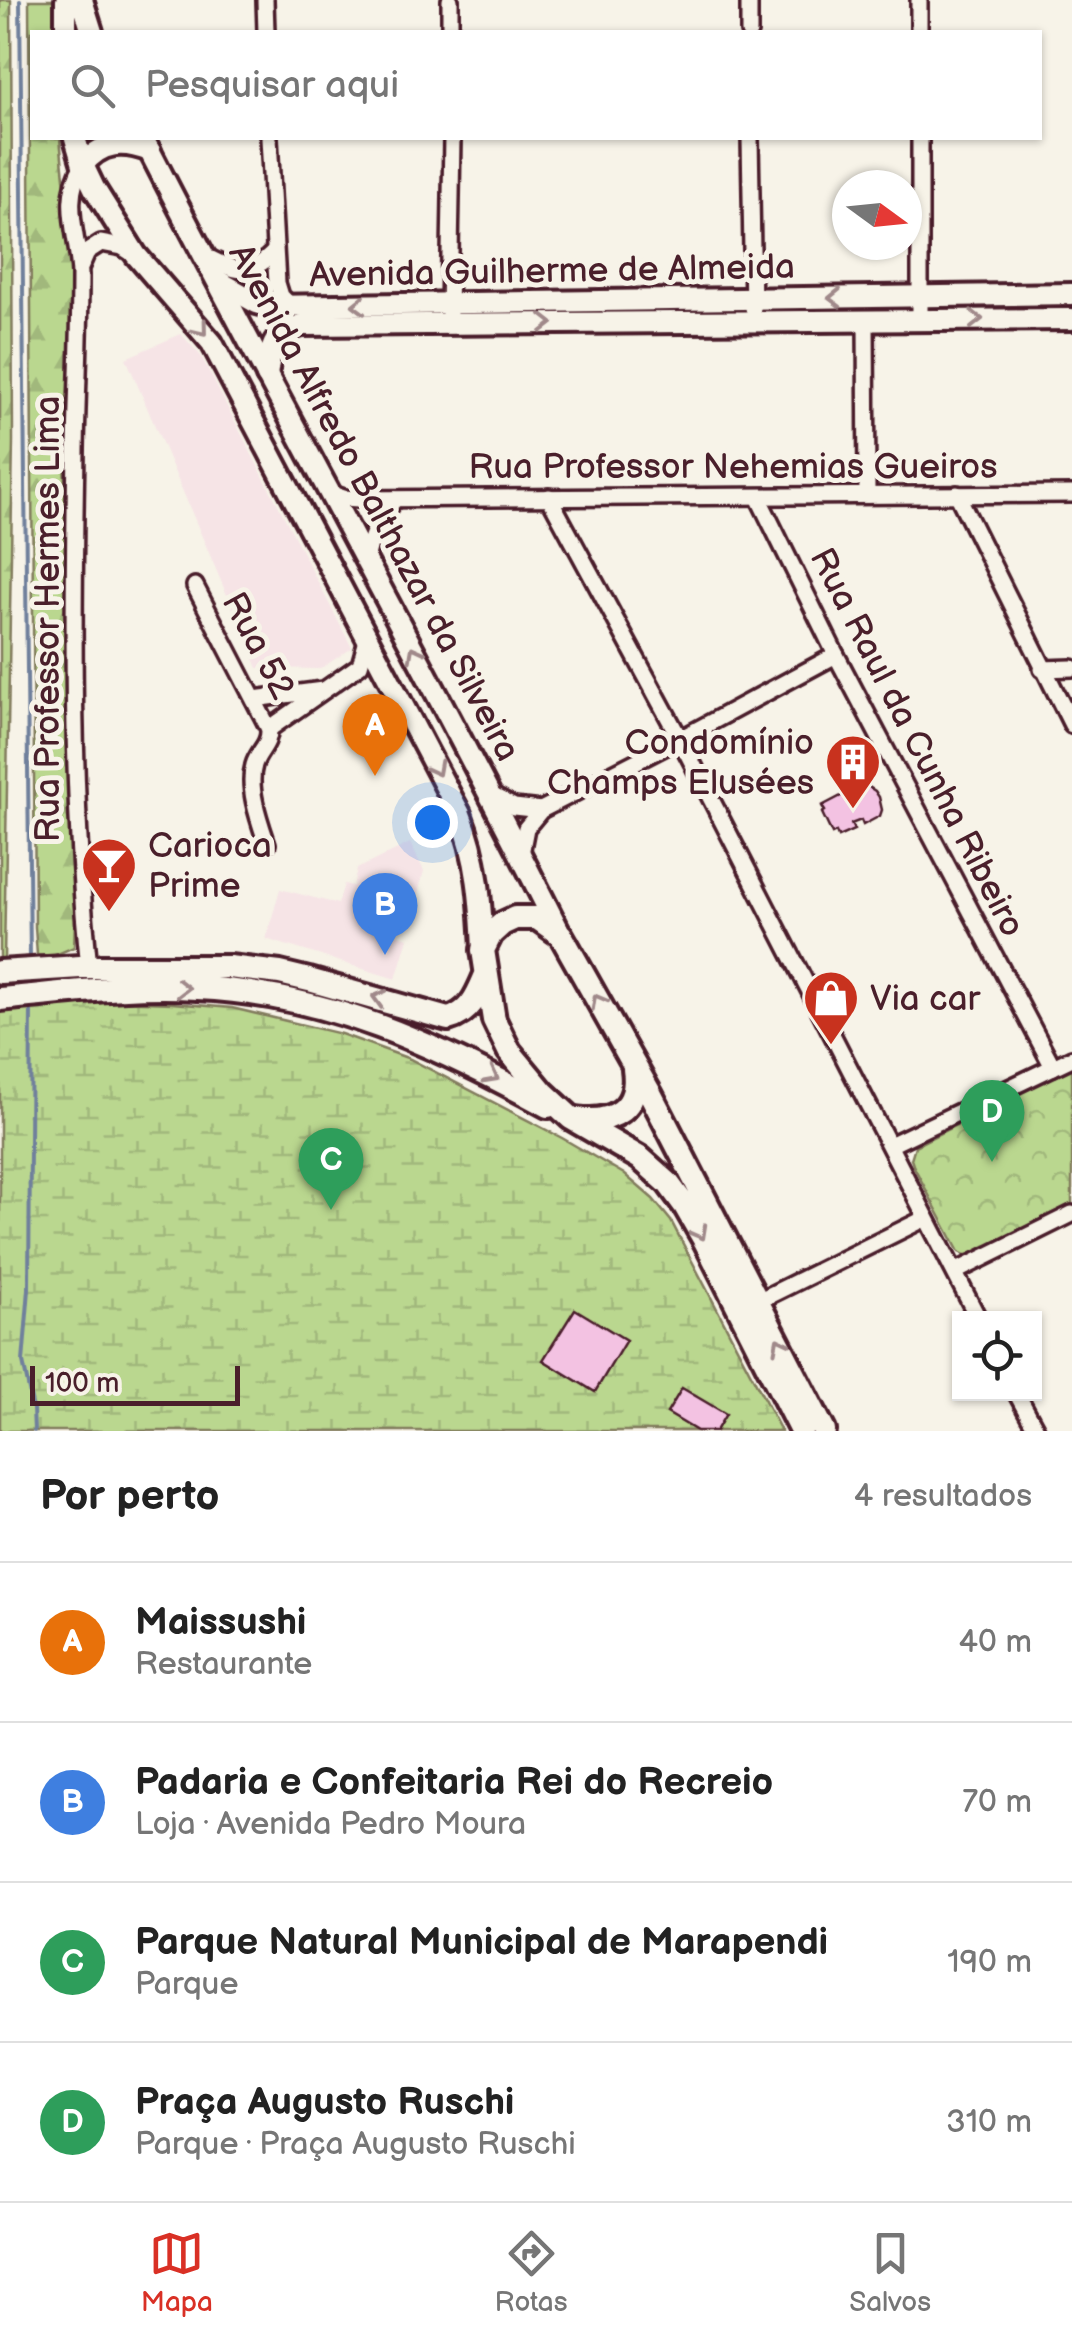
<!DOCTYPE html>
<html lang="pt">
<meta charset="utf-8">
<style>
:root{--surface:#fff;--page:#f6f6f6;--text:#222;--muted:#767676;--line:#e0e0e0;--accent:#d93025}
body{margin:0;font-family:"Balsamiq Sans",sans-serif;background:var(--page);color:var(--text)}
.controls{position:absolute;right:30px;bottom:30px;display:grid;overflow:hidden;border-radius:0px;box-shadow:0 2px 8px #0004}
.controls button{width:90px;height:90px;display:grid;place-items:center;padding:0;border:0;border-bottom:2px solid var(--line);background:var(--surface);color:var(--text);font:50px sans-serif}
.compass{position:absolute;left:832px;top:170px;width:90px;height:90px;border-radius:50%;background:var(--surface);box-shadow:0 2px 8px #0004;rotate:105deg}
.scale{position:absolute;left:30px;bottom:25px;width:210px;box-sizing:border-box;padding-left:10px;border:5px solid #4a1f2b;border-top:0;font-size:28px;line-height:35px;white-space:nowrap;color:#4a1f2b;-webkit-text-stroke:8px #f7f3e8;paint-order:stroke}
.you{position:absolute;left:432px;top:822px;width:35px;height:35px;margin:-25px;border:8px solid #fff;border-radius:50%;background:#1a73e8;box-shadow:0 0 0 15px #1a73e833}
.badge{display:grid;place-items:center;width:65px;height:65px;border-radius:50%;background:var(--accent);color:#fff;font-size:32px;font-weight:700}
.pin{position:absolute;translate:-50% -82px;filter:drop-shadow(0 2px 5px #0008)}
.pin::after{content:'';position:absolute;top:52px;width:35px;height:30px;background:inherit;clip-path:polygon(0 0,100% 0,50% 100%)}
.list{margin:0;padding:0;list-style:none}
h2{display:flex;justify-content:space-between;align-items:center;height:130px;margin:0;padding:0 40px;font-size:42px}
h2 small{font-size:32px;font-weight:400;color:var(--muted)}
.list li{display:grid;grid-template-columns:65px 1fr auto;gap:30px;align-items:center;box-sizing:border-box;height:160px;padding:0 40px;border-top:2px solid var(--line)}
.list b{display:block;font-size:38px;white-space:nowrap}
.list p{margin:0;font-size:32px;white-space:nowrap;color:var(--muted)}
.list em{font-size:32px;font-style:normal;color:var(--muted)}
.icon{flex:none;width:55px;height:55px;fill:none;stroke:currentColor;stroke-width:2;stroke-linecap:round;stroke-linejoin:round}
.map{position:relative;flex:none;width:1072px;height:1431px;overflow:hidden}
.search{position:absolute;background:var(--surface);box-shadow:0 2px 8px #0004;left:30px;right:30px;top:30px;height:110px;display:flex;align-items:center;gap:25px;box-sizing:border-box;padding:0 35px;border-radius:0px;color:var(--muted);font-size:38px}
.sheet{height:770px;background:var(--surface)}
nav{display:flex;justify-content:space-around;align-items:center;box-sizing:border-box;height:140px;border-top:2px solid var(--line);background:var(--surface);font-size:28px;color:var(--muted)}
nav a{display:grid;justify-items:center;gap:5px}
nav .on{color:var(--accent)}
.map>svg:first-child{display:block}
</style>
<div class="map">
<svg width="1072" height="1431" viewBox="0 0 1072 1431">
<defs>
<pattern id="forest-firs" width="22" height="20" patternUnits="userSpaceOnUse" patternTransform="scale(2.5)"><rect width="22" height="20" fill="#bad78f"/><path d="M5 1l3.5 6h-7zM16 11l3.5 6h-7z" fill="#a1b87c"/></pattern>
<pattern id="wetland-marsh" width="20" height="14" patternUnits="userSpaceOnUse" patternTransform="scale(2.5)"><rect width="20" height="14" fill="#bad78f"/><path d="M1 5h8M5 5V1M11 12h8M15 12V8" fill="none" stroke="#a1b87c"/></pattern>
<pattern id="park-crowns" width="20" height="18" patternUnits="userSpaceOnUse" patternTransform="scale(2.5)"><rect width="20" height="18" fill="#bad78f"/><path d="M2 6a3 3 0 1 1 6 0M12 15a3 3 0 1 1 6 0" fill="none" stroke="#a1b87c"/></pattern>
</defs>
<rect width="100%" height="100%" fill="#f7f3e8"/>
<filter id="ink" filterUnits="userSpaceOnUse"><feTurbulence type="fractalNoise" baseFrequency=".01" numOctaves="2"/><feDisplacementMap in="SourceGraphic" scale="20" xChannelSelector="R" yChannelSelector="G"/><feConvolveMatrix kernelMatrix="1 2 1 2 8 2 1 2 1" color-interpolation-filters="sRGB"/></filter>
<g filter="url(#ink)">
<g fill="#f6e4e6">
<polygon points="181,334 201,356 352,648 320,669 258,668 126,358"/>
<polygon points="410,843 424,871 417,897 401,893 390,932 408,938 396,979 266,939 280,889 338,904 344,884 353,886 357,869"/>
</g>
<g fill="url(#forest-firs)" stroke="#827b5d" stroke-width="2.5">
<polygon points="0,0 11,0 13,440 4,959 0,960"/>
<polygon points="29,0 54,0 55,32 32,32 32,138 60,138 73,267 71,362 73,417 64,453 77,870 74,947 53,956 37,955 35,927"/>
</g>
<polygon fill="url(#wetland-marsh)" stroke="#827b5d" stroke-width="2.5" points="84,1000 172,1003 232,1008 341,1034 410,1059 562,1138 624,1174 653,1199 671,1221 781,1431 0,1431 0,1011"/>
<polygon fill="url(#park-crowns)" stroke="#827b5d" stroke-width="2.5" points="1072,1066 1072,1206 977,1254 965,1255 959,1252 913,1165 911,1159 915,1146"/>
<g fill="none" stroke-linecap="round" stroke-linejoin="round">
<g stroke="#70809c" stroke-width="4">
<polyline points="20,0 30,960"/>
<polyline points="31,1005 29,1289 23,1362 33,1409 34,1431"/>
</g>
</g>
<g fill="#f3c2e2" stroke="#4a1f2b" stroke-width="2.5">
<polygon points="864,784 875,791 879,797 882,810 880,816 863,825 861,820 851,824 854,830 838,837 836,832 832,834 822,813 825,811 822,806"/>
<polygon points="575,1309 626,1340 595,1392 543,1360"/>
<polygon points="682,1388 726,1414 716,1431 697,1431 667,1413"/>
</g>
<g fill="none" stroke-linecap="round" stroke-linejoin="round">
<g stroke="#4a1f2b" stroke-width="22">
<g id="minor">
<polyline points="265,0 266,32"/>
<polyline points="450,0 450,32"/>
<polyline points="749,0 749,32"/>
<polyline points="919,0 919,32"/>
<polyline points="269,138 277,283 281,296 291,306"/>
<polyline points="750,138 753,308"/>
<path d="M 83,165 C 60,200 79,237 80,275 C 80,334 77,392 76,450 C 73,622 71,796 89,967"/>
<path d="M 205,256 C 235,271 248,279 274,252"/>
<polyline points="81,266 87,252 101,243 122,247 133,254"/>
<polyline points="449,313 452,138"/>
<polyline points="866,320 867,495"/>
<polyline points="920,320 920,138"/>
<polyline points="329,493 344,498 358,499 1072,494"/>
<polyline points="957,494 1072,725"/>
<polyline points="549,497 680,739 978,1318"/>
<polyline points="758,497 836,655 1053,1067"/>
<path d="M 366,562 C 370,535 379,519 395,499"/>
<path d="M 195,586 L 269,729 C 270,745 258,751 254,765 C 247,788 260,823 267,844"/>
<polyline points="1042,669 1072,668"/>
<polyline points="254,699 323,690"/>
<polyline points="269,729 360,665 367,640"/>
<polyline points="491,795 514,807 541,810"/>
<polyline points="521,854 526,828 541,810 680,739 836,655"/>
<polyline points="890,1145 1072,1058"/>
<polyline points="955,1272 1072,1214"/>
<polyline points="758,1301 926,1218"/>
<polyline points="1017,1394 1037,1431"/>
</g>
</g>
<g stroke="#4a1f2b" stroke-width="28">
<g id="tertiary">
<polyline points="82,0 92,32"/>
<polyline points="66,32 66,0"/>
<path d="M 75,138 L 83,165 L 94,188 L 136,255 L 212,343 L 460,814 C 478,858 481,903 483,950"/>
<path d="M 143,138 C 279,405 427,667 561,935"/>
<path d="M 83,165 C 101,141 124,141 150,151"/>
<polyline points="220,282 257,303 268,306 1072,294"/>
<path d="M 267,376 C 271,348 271,333 302,325 L 1072,319"/>
</g>
</g>
<g stroke="#4a1f2b" stroke-width="30">
<g id="secondary">
<path d="M 0,972 L 80,967 L 229,967 L 280,973 L 309,980 L 448,1019 C 470,1013 477,996 485,977"/>
<path d="M 0,999 C 65,993 132,984 198,988 C 328,994 436,1045 548,1106"/>
<path d="M 577,1119 C 613,1124 640,1109 634,1069"/>
<polyline points="801,1431 705,1241 685,1206 668,1183 640,1158 571,1118 543,1092 509,1051 494,1020 483,950 491,934 502,924 515,918 537,918 561,935 651,1095 824,1431"/>
</g>
</g>
<use href="#minor" stroke="#f7f3e8" stroke-width="15"/>
<use href="#tertiary" stroke="#f7f3e8" stroke-width="20"/>
<use href="#secondary" stroke="#f7f3e8" stroke-width="22"/>
</g>
<defs><path id="oneway-chevron" d="M-2-3.5L2.5 0L-2 3.5" fill="none" stroke-width="1.6" stroke-linecap="round" stroke-linejoin="round" transform="scale(2.5)"/></defs>
<g stroke="#a0898a">
<use href="#oneway-chevron" transform="translate(835 298) rotate(179)"/>
<use href="#oneway-chevron" transform="translate(359 305) rotate(179)"/>
<use href="#oneway-chevron" transform="translate(976 319)"/>
<use href="#oneway-chevron" transform="translate(546 323)"/>
<use href="#oneway-chevron" transform="translate(201 329) rotate(51)"/>
<use href="#oneway-chevron" transform="translate(415 653) rotate(-118)"/>
<use href="#oneway-chevron" transform="translate(436 769) rotate(62)"/>
<use href="#oneway-chevron" transform="translate(183 988)"/>
<use href="#oneway-chevron" transform="translate(379 998) rotate(-164)"/>
<use href="#oneway-chevron" transform="translate(598 1001) rotate(-119)"/>
<use href="#oneway-chevron" transform="translate(492 1076) rotate(28)"/>
<use href="#oneway-chevron" transform="translate(700 1233) rotate(61)"/>
<use href="#oneway-chevron" transform="translate(780 1344) rotate(-117)"/>
</g>
</g>
<defs>
<g id="building-pin" transform="scale(2.875)"><path d="M0 17L-7.5 6A9.5 9.5 0 1 1 7.5 6Z" fill="#c8321e" stroke="#f7f3e8"/><path d="M-4-6H4V6H1V3H-1V6H-4ZM-2.5-4.3h1.7v1.8h-1.7ZM.8-4.3h1.7v1.8H.8ZM-2.5-1h1.7V.8h-1.7ZM.8-1h1.7V.8H.8Z" fill="#fff"/></g>
<g id="bar-pin" transform="scale(2.875)"><path d="M0 17L-7.5 6A9.5 9.5 0 1 1 7.5 6Z" fill="#c8321e" stroke="#f7f3e8"/><path d="M-6-5H6L.8 .8V4.5H3.5V6h-7V4.5H-.8V.8Z" fill="#fff"/></g>
<g id="shop-pin" transform="scale(2.875)"><path d="M0 17L-7.5 6A9.5 9.5 0 1 1 7.5 6Z" fill="#c8321e" stroke="#f7f3e8"/><path d="M-5-2.5h2.3a2.7 3.5 0 0 1 5.4 0H5L5.5 6h-11ZM-1.5-2.5h3a1.5 2.3 0 0 0-3 0Z" fill="#fff"/></g>
</defs>
<g fill-rule="evenodd">
<use href="#building-pin" x="853" y="762"/>
<use href="#bar-pin" x="109" y="865"/>
<use href="#shop-pin" x="831" y="998"/>
</g>
<g text-anchor="middle" stroke-width="10" stroke-linejoin="round" paint-order="stroke">
<g font-size="35" fill="#4a1f2b" stroke="#f7f3e8">
<text transform="translate(552 270) rotate(-1)" y="12">Avenida Guilherme de Almeida</text>
<text x="733" y="478">Rua Professor Nehemias Gueiros</text>
<text transform="translate(375 502) rotate(62)" y="12">Avenida Alfredo Balthazar da Silveira</text>
<text transform="translate(47 619) rotate(-90)" y="12">Rua Professor Hermes Lima</text>
<text transform="translate(259 645) rotate(62)" y="12">Rua 52</text>
<text transform="translate(918 742) rotate(63)" y="12">Rua Raul da Cunha Ribeiro</text>
</g>
<g font-size="35" fill="#4a1f2b" stroke="#f7f3e8" text-anchor="start">
<text x="814" y="754" text-anchor="end">Condomínio<tspan x="814" dy="40">Champs Elusées</tspan></text>
<text x="148" y="857">Carioca<tspan x="148" dy="40">Prime</tspan></text>
<text x="870" y="1010">Via car</text>
</g>
</g>
</svg>
<div class="controls">
<button><svg class="icon" aria-label="locate" viewBox="0 0 24 24"><circle cx="12" cy="12" r="6"/><path d="M12 2v4M12 18v4M2 12h4M18 12h4"/></svg></button>
</div>
<svg class="compass" viewBox="-18 -18 36 36"><path d="M0-13l5 13h-10z" fill="#e53935"/><path d="M0 13l5-13h-10z" fill="#767676"/></svg>
<div class="scale">100 m</div>
<div class="you"></div>
<div class="pin badge" style="left:375px;top:776px;background:#e8710a">A</div>
<div class="pin badge" style="left:385px;top:955px;background:#3f7fe0">B</div>
<div class="pin badge" style="left:331px;top:1210px;background:#2e9e5b">C</div>
<div class="pin badge" style="left:992px;top:1162px;background:#2e9e5b">D</div>
<div class="search"><svg class="icon" aria-label="search" viewBox="0 0 24 24"><circle cx="10" cy="10" r="6"/><path d="M15 15l6 6"/></svg>Pesquisar aqui</div>
</div>
<section class="sheet">
<h2>Por perto<small>4 resultados</small></h2>
<ul class="list">
<li><span class="badge" style="background:#e8710a">A</span><div><b>Maissushi</b><p>Restaurante</p></div><em>40 m</em></li>
<li><span class="badge" style="background:#3f7fe0">B</span><div><b>Padaria e Confeitaria Rei do Recreio</b><p>Loja · Avenida Pedro Moura</p></div><em>70 m</em></li>
<li><span class="badge" style="background:#2e9e5b">C</span><div><b>Parque Natural Municipal de Marapendi</b><p>Parque</p></div><em>190 m</em></li>
<li><span class="badge" style="background:#2e9e5b">D</span><div><b>Praça Augusto Ruschi</b><p>Parque · Praça Augusto Ruschi</p></div><em>310 m</em></li>
</ul>
</section>
<nav>
<a class="on"><svg class="icon" aria-label="map" viewBox="0 0 24 24"><path d="M3 6l6-2 6 2 6-2v14l-6 2-6-2-6 2zM9 4v14M15 6v14"/></svg>Mapa</a>
<a><svg class="icon" aria-label="directions" viewBox="0 0 24 24"><path d="M12 3l9 9-9 9-9-9zM9 14v-3h6M13 9l2 2-2 2"/></svg>Rotas</a>
<a><svg class="icon" aria-label="saved" viewBox="0 0 24 24"><path d="M7 4h10v16l-5-4-5 4z"/></svg>Salvos</a>
</nav>
